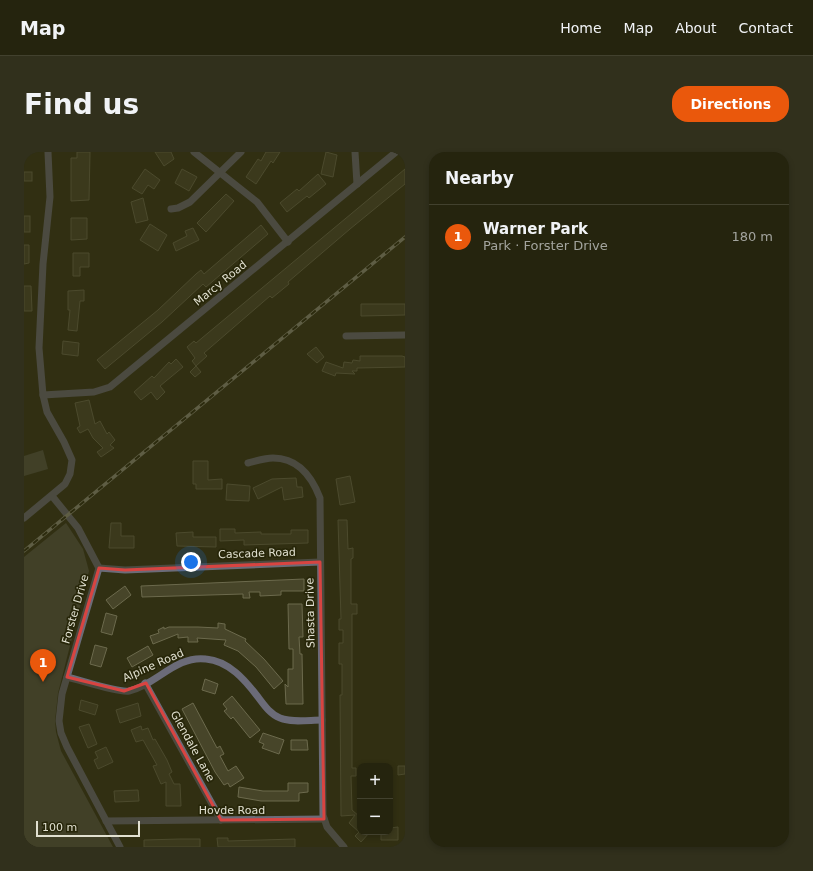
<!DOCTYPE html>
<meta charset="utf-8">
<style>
:root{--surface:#25240e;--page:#31301c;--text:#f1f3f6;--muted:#a3a49e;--line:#42412e;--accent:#ea580c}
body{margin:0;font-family:"DejaVu Sans",sans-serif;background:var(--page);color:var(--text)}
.controls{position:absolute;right:12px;bottom:12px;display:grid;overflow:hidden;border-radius:8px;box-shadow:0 2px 6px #0003}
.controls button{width:36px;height:36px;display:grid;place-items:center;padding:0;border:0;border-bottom:1px solid var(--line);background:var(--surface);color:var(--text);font:20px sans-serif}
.scale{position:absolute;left:12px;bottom:10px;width:104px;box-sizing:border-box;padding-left:4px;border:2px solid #e1e0d0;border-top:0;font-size:11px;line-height:14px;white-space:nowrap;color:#e1e0d0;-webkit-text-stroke:3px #272609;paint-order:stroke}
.you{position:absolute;left:167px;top:410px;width:14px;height:14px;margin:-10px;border:3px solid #fff;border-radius:50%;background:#1a73e8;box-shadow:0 0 0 6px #1a73e833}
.badge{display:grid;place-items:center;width:26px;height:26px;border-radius:50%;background:var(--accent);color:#fff;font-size:13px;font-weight:700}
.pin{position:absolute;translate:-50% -33px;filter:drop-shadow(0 1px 2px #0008)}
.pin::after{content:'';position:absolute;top:21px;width:14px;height:12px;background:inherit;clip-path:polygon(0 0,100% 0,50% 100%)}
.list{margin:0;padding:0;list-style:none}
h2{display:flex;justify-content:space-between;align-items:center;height:52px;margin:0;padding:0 16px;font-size:17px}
h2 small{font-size:13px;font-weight:400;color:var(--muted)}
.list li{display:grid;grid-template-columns:26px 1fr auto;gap:12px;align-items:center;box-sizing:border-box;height:64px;padding:0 16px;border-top:1px solid var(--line)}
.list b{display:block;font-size:15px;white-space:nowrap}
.list p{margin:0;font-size:13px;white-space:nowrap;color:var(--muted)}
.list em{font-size:13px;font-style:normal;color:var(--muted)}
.map{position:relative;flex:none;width:381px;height:695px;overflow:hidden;border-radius:16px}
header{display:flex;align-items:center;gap:24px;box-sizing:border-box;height:56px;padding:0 20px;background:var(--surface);border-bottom:1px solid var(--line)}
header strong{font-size:19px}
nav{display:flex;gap:22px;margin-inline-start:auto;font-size:14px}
.intro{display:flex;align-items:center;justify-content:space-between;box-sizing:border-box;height:96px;padding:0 24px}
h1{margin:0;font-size:28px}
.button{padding:10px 18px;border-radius:16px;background:var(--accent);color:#fff;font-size:14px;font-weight:700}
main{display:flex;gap:24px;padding:0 24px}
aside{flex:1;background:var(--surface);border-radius:16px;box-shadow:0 2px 6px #0003}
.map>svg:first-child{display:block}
</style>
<header>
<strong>Map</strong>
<nav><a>Home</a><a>Map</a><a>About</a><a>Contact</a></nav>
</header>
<div class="intro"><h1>Find us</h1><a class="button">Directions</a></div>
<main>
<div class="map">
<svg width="381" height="695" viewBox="0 0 381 695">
<rect width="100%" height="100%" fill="#313013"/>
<g fill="#545442">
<polygon points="19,298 24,317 0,324 0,304"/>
<polygon points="42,371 59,397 65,419 34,541 31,569 32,580 37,599 89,695 0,695 0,405"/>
</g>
<g fill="#474529" stroke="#6c6a4d">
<polygon points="53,0 66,0 65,48 47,49 47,6 53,6"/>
<polygon points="131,0 147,0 150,7 140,14"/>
<polygon points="242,0 256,0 249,11 247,9 232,32 222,25 234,7 237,9"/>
<polygon points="302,0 313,3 309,25 297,22"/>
<polygon points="121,17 136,28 130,37 124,33 118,42 108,36"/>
<polygon points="158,17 173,25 165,39 151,31"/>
<polygon points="381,17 381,32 326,77 264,130 265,132 248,146 246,144 180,201 183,204 172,214 168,209 171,206 163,195 170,189 172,191"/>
<rect x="0" y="20" width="8" height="9"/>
<polygon points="294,22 302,32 285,46 283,44 263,60 256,51 273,37 275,39"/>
<polygon points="202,42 210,49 182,80 173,71"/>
<polygon points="119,46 124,68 112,71 107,50"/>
<rect x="0" y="64" width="6" height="16"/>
<polygon points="47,66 63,66 63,87 47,88"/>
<polygon points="126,72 143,83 134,99 116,88"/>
<polygon points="237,73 244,82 182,135 179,132 138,170 81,217 73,208 134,158 172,122 177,118 180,122"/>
<polygon points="169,76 175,88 152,99 149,91 163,84 161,79"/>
<polygon points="0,93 5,93 5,111 0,112"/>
<polygon points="49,101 65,101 65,115 56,115 56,124 49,124"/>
<polygon points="0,134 7,134 8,159 0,159"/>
<polygon points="60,138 60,149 56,149 53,179 44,178 46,158 44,158 44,139"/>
<polygon points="337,152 381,152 381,163 337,164"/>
<polygon points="39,189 55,191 54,204 38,202"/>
<polygon points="292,195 300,205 293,211 283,202"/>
<polygon points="336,204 378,204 381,205 381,215 333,216 333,219 328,219 331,222 312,221 311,224 298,219 302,210 319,216 320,210 328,211 329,208 336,209"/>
<polygon points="152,207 159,215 136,234 141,240 133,248 127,240 117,248 110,240 128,224 130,226 145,210 147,212"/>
<polygon points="172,214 177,220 171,225 166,220"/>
<polygon points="65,248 71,272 76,269 83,282 85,280 91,288 86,293 90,296 77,305 73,300 79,296 69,286 64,277 56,281 53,276 56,274 51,251"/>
<polygon points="169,309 184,309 184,328 198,327 198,337 172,337 172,332 169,332"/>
<polygon points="326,324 331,350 316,353 312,327"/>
<polygon points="272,326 273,335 278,335 279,345 260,348 258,335 234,347 229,336 248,327"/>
<polygon points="203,332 226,334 225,349 202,348"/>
<polygon points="314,368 323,368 324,397 329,396 329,406 327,407 327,452 333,452 333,462 328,462 328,616 332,616 332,624 327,624 328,658 336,665 336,680 346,680 337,690 331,684 335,680 325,671 331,663 317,664 316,543 318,543 318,512 315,512 315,491 319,491 319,478 315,478 315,467 317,467"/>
<polygon points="87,371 97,371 97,384 110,384 110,396 85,396"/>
<polygon points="196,377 211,377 211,381 237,380 237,382 267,382 267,378 284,378 284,391 220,393 220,388 196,389"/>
<polygon points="169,380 169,385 192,385 192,395 153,394 152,381"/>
<polygon points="280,427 280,439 257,439 257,443 236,444 236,440 225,440 226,446 219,446 219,442 118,445 117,434"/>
<polygon points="101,434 107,443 89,457 82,448"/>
<polygon points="264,452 278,452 279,485 275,485 276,502 278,502 279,552 262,552 261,532 264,535 264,517 269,517 269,497 265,497"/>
<polygon points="82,461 93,464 88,483 77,480"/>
<polygon points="194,471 201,472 201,477 222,487 221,489 240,507 259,529 250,537 232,515 214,499 200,493 202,488 173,486 174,490 164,490 164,485 154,486 154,482 129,492 126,484 135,481 134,478 140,475 140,477 145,475 174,475 194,476"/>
<polygon points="71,493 83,496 77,515 66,512"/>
<polygon points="124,494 129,503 108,515 103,506"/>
<polygon points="181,527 194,532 191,542 178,538"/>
<polygon points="208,544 236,578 226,586 209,565 207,567 200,559 203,557 199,552"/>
<polygon points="57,548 74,553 71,563 55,558"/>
<polygon points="114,551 117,564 96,571 92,558"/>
<polygon points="169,551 193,596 196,594 200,602 196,604 204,619 212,614 220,626 206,635 204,631 200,633 191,620 158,557"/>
<polygon points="65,572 73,592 64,596 55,575"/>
<polygon points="117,574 118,578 124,576 129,588 131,587 143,608 148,620 145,622 150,632 156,632 157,654 142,654 142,630 137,632 129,614 133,613 119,588 112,590 107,578"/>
<polygon points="239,581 260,588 255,602 238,596 240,592 235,590"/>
<polygon points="267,588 283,588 284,598 267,598"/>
<polygon points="82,595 89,610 74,617 70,608 74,606 71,600"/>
<polygon points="374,614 381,614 381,622 374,623"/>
<polygon points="264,631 284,631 284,640 275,641 275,649 237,649 214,645 215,635 239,639 264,639"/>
<polygon points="114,638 115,649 91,650 90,639"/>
<polygon points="374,675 374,688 357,688 357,680 366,680 366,676"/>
<polygon points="193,686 204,686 204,689 271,687 271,695 194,695"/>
<polygon points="156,687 176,687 176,695 120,695 120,688"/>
</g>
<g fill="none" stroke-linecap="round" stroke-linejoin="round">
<g stroke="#6b6b78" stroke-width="7">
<polyline points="170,0 233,50 264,90"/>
<polyline points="331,0 333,32"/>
<polyline points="147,57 154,56 166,50 217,0"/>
<polyline points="322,184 381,183"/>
<polyline points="19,243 70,240 86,235 372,0"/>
<path d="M 224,311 C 232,309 241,306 249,306 C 274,306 288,325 296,346 L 299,663 L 303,675 L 320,695"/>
<polyline points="28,344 54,376 75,416 38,542 35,569 37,581 43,595 96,695"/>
<polyline points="0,366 41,332 46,322 48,308 40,290 23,260 19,243 15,196 19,112 26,45 24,0"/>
<polyline points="75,416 101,418 296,410"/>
<path d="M 43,525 C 57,528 93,541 105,539 C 132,533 152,503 182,507 C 205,509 221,528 234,545 C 240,553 246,562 256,566 C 268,571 285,568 298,568"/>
<polyline points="121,531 197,668"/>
<polyline points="82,669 300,667"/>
</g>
<g stroke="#969580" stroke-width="3.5">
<polyline id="rail" points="0,399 381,85"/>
</g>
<use href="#rail" stroke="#272609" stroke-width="2" stroke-dasharray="6" stroke-linecap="butt"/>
</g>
<path d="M0 0H381V695H0ZM 296,410 L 300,667 L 197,668 L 122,531 L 100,539 L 43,525 L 75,416 L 101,418 Z" fill="#313013" fill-opacity=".55" fill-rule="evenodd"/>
<path fill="none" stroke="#d84441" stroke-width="3" stroke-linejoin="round" d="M 296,410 L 300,667 L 197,668 L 122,531 L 100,539 L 43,525 L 75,416 L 101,418 Z"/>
<g text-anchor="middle" stroke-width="3.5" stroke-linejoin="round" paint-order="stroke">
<g font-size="11" fill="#e1e0d0" stroke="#272609">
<text transform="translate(196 131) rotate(-39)" y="4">Marcy Road</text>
<text transform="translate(233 401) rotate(-2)" y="4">Cascade Road</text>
<text transform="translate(51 457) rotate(-74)" y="4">Forster Drive</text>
<text transform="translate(286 461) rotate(-91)" y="4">Shasta Drive</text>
<text transform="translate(129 513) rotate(-24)" y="4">Alpine Road</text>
<text transform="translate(169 594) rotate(61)" y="4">Glendale Lane</text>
<text x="208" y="662">Hovde Road</text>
</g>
</g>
</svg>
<div class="controls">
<button>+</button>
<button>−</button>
</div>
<div class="scale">100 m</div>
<div class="you"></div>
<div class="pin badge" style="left:19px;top:530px">1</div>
</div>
<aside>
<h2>Nearby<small></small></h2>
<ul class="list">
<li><span class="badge">1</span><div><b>Warner Park</b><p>Park · Forster Drive</p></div><em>180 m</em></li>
</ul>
</aside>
</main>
